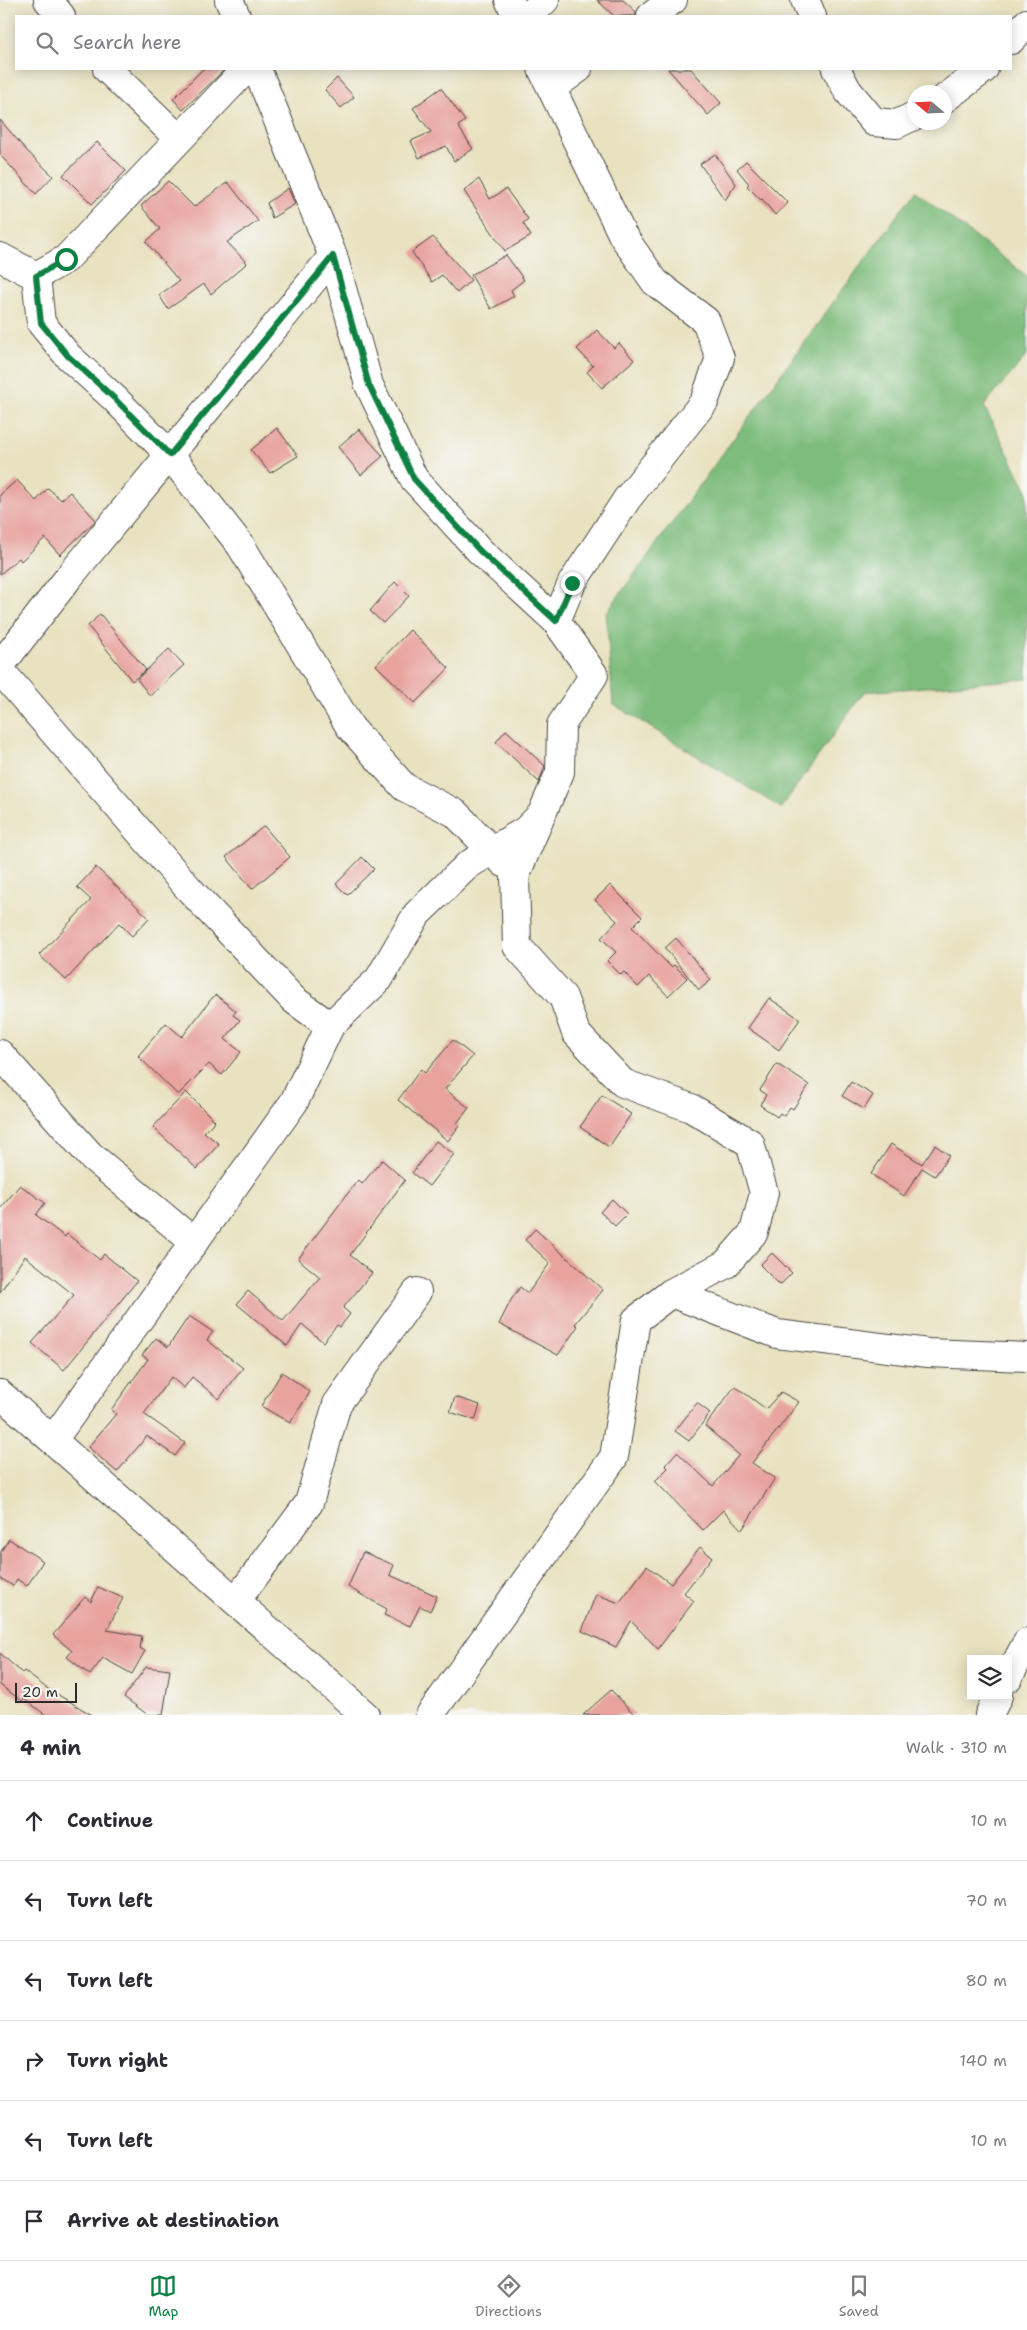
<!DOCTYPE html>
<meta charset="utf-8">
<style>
:root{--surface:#fff;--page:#f2f2f3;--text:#2b2b33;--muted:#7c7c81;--line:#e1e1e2;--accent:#0b8043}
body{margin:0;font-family:"Shantell Sans",sans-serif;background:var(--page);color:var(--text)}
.controls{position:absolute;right:15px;bottom:15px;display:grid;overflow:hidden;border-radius:0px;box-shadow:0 2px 12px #0003}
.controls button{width:45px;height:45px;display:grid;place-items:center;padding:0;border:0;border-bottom:1px solid var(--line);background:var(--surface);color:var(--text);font:25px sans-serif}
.compass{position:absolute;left:907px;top:85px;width:45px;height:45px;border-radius:50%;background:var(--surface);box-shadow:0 2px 12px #0003;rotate:289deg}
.scale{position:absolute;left:15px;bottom:12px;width:62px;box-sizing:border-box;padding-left:5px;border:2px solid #2b2b2b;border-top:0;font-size:14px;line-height:18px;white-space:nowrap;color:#2b2b2b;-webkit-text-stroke:4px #f6f6f2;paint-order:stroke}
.stop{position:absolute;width:15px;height:15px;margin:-11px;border:4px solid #0b8043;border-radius:50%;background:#fff}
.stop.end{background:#0b8043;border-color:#fff;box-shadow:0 1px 5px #0008}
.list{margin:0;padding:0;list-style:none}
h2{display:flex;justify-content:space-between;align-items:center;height:65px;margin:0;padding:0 20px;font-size:21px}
h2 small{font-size:16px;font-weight:400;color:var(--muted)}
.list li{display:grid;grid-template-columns:32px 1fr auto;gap:15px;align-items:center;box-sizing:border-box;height:80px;padding:0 20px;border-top:1px solid var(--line)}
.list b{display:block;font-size:19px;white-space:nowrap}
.list em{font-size:16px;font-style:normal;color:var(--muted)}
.icon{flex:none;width:28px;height:28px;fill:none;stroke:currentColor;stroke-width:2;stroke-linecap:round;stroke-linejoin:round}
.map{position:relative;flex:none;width:1027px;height:1715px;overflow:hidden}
.search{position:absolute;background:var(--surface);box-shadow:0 2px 12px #0003;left:15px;right:15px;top:15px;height:55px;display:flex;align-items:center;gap:12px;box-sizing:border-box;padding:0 18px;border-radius:0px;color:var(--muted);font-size:19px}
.sheet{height:545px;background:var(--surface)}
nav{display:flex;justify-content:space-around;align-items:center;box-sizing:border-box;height:70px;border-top:1px solid var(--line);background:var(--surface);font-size:14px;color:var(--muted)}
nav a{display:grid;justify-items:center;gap:2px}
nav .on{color:var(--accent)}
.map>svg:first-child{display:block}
</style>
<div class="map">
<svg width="1027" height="1715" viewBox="0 0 1027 1715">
<rect width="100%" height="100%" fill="#f6f6f2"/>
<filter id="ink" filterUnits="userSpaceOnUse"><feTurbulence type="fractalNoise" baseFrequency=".02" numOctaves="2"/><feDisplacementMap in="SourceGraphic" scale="10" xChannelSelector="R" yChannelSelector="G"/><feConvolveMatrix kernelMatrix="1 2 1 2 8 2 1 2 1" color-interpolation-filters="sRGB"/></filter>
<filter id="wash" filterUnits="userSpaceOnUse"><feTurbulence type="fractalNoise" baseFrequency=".0096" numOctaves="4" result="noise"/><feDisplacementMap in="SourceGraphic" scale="20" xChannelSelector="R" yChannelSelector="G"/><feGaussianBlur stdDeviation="1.12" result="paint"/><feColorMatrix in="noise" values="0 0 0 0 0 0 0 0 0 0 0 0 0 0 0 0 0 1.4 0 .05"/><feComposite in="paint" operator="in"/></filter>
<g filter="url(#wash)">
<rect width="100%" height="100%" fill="#e9e2c1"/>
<polygon fill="#7dbc7c" stroke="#547454" points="915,191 1027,276 1027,355 984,406 1027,491 1027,679 864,692 781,808 613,704 606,613"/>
<g id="blocks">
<g fill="#e8a39f">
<polygon points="597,0 623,0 636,12 636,16 614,16"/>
<polygon points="203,69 225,69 183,110 173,99"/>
<polygon points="668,69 691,69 721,103 708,115"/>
<polygon points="337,78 354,97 341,108 325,90"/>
<polygon points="441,88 465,121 458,126 473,149 454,161 446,146 419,158 411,141 431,132 413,108"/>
<polygon points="0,120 27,151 53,176 36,194 0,155"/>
<polygon points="97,142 126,171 92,204 63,175"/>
<polygon points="715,154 736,184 725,200 700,164"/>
<polygon points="746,161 788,203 775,215 762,199 761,200 747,186 749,184 737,169"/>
<polygon points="479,179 490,199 506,189 528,219 523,223 531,236 505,251 464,191"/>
<polygon points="168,181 194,207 228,182 258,221 227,242 247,263 211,294 204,284 168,309 159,295 179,281 146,242 160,229 141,206"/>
<polygon points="288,188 295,204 272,218 267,203"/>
<polygon points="433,237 471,280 457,293 442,275 432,282 412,252"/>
<polygon points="506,255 524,280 511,290 514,296 491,309 471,275"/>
<polygon points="597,330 614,348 619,343 634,360 602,388 587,372 593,366 577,349"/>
<polygon points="277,428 298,456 270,473 251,450"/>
<polygon points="359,429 383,456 361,475 338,447"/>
<polygon points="17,480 36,501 48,488 61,500 70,492 96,520 60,555 45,538 21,561 19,558 0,574 0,495"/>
<polygon points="395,582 409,596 383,623 370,611"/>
<polygon points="100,614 146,670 132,681 88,626"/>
<polygon points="410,630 449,668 415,703 376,665"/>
<polygon points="169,649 184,665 150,696 137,679"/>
<polygon points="506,730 545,766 539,782 496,742"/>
<polygon points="264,826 290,857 252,889 226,857"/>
<polygon points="362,857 374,869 347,895 336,884"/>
<polygon points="96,867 149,918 132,936 119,923 66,980 39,955 91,900 77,887"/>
<polygon points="610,885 642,917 632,927 671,967 674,965 687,978 668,996 649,976 638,987 624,972 621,975 607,961 616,952 601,938 617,921 595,900"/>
<polygon points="676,938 711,980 699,990 665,948"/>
<polygon points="216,995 236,1011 233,1015 240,1020 225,1039 241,1052 222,1075 209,1064 178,1095 138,1056 166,1023 182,1037 212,998"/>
<polygon points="769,998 800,1019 779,1050 748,1028"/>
<polygon points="453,1040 473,1056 445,1089 469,1108 457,1123 459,1126 448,1141 398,1100 421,1069 425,1073"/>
<polygon points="777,1064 809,1085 793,1109 790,1107 784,1116 780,1113 777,1117 760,1105 766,1095 760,1090"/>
<polygon points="851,1082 873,1095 864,1109 842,1096"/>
<polygon points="186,1092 215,1121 204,1132 219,1144 197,1169 153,1127"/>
<polygon points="602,1095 631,1114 609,1147 580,1127"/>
<polygon points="436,1141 454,1154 429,1186 412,1173"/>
<polygon points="891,1144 922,1164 935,1145 949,1155 935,1176 922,1168 904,1196 871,1174"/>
<polygon points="382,1160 405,1180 350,1255 372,1273 343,1308 350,1314 340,1327 337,1325 323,1342 302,1324 287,1346 237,1304 248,1291 283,1321 320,1277 298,1259 358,1180 362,1184"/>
<polygon points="20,1185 45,1203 36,1215 65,1237 67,1234 100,1260 104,1254 137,1281 64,1370 32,1343 74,1295 25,1256 0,1292 0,1209"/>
<polygon points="612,1199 627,1214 615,1226 600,1212"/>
<polygon points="535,1229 603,1290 575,1324 578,1326 558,1355 499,1324 511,1300 520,1287 528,1293 550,1263 525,1240"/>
<polygon points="772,1253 792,1273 780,1285 760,1265"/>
<polygon points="189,1316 213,1332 207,1340 243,1368 219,1399 192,1377 184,1388 171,1377 144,1414 185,1443 175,1456 147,1436 117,1472 88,1447 116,1414 111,1410 148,1359 142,1355 156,1338 168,1347"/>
<polygon points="282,1372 310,1392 290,1423 261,1406"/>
<polygon points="735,1386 766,1409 781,1392 799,1402 752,1463 775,1478 742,1530 723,1510 703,1530 655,1481 668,1468 665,1465 677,1452 713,1486 739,1455 705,1426"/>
<polygon points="455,1397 480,1405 475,1420 450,1412"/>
<polygon points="697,1403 710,1413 689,1441 675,1431"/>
<polygon points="9,1539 43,1561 27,1586 17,1579 13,1586 0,1578 0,1553"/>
<polygon points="700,1547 712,1557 684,1593 694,1601 658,1649 631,1621 616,1647 582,1631 596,1594 619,1603 647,1566 671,1584"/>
<polygon points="363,1552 394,1565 390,1575 437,1596 430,1611 420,1606 410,1626 384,1615 387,1609 348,1587"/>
<polygon points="98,1587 123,1598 107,1630 142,1636 140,1648 145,1651 132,1674 103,1658 90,1675 67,1657 72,1651 53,1635 85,1597 91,1602"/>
<polygon points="0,1653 22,1673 24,1671 45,1687 92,1715 46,1715 24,1699 22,1701 0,1685"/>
<polygon points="146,1667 170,1670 163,1715 148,1715 124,1697"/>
<polygon points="611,1690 635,1715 583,1715"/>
</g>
</g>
</g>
<g filter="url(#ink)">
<use href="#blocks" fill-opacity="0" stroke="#484642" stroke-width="1"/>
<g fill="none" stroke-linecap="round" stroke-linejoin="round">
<g stroke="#484642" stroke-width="30">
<g id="minor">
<polyline points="48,0 61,16"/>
<polyline points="229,0 236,16"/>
<polyline points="509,0 517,16"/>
<polyline points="805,0 812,16"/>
<polyline points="529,16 545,0"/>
<polyline points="651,16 673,0"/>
<polyline points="1011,40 1027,23"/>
<polyline points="107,69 179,139"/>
<polyline points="257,69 333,256 369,385 414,479 480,551 556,621"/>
<polyline points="836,69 848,91 874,122 897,124 914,116"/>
<polyline points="552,88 578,69"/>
<polyline points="944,99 984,69"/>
<polyline points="0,257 36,276 66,259 246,69"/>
<polyline points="36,276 41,323 68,356 114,398 170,455 241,546 350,727 404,787 455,813 504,863"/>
<polyline points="0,666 69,577 333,256"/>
<polyline points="0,670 189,889 294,1000 330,1026"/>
<polyline points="0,1054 90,1155 194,1242"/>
<polyline points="671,1293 777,1334 928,1353 1027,1357"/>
<polyline points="0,1394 365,1715"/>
<polyline points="53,1440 294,1102 330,1026 379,979 417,914 468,865 526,830 538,818"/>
<polyline points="236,1601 309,1503 337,1404 417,1292"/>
<polyline points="1008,1678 1027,1642"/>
<polyline points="430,1715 614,1457 636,1320 671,1293 726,1264 754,1232 764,1193 750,1143 691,1108 623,1083 576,1033 563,997 517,946 515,876 560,772 561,725 594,675 556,621 572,583 627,499 704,402 720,358 706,321 655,282 623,236 542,69"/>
<polyline points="989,1715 998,1696"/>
</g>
</g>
<use href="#minor" stroke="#fff" stroke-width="28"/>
</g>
</g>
<g fill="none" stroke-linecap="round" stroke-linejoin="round" filter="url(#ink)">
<polyline stroke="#0b8043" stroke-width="6" points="66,259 36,276 41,323 68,356 114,398 170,455 333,256 369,385 414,479 480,551 556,621 572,583"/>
</g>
</svg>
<div class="controls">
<button><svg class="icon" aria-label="layers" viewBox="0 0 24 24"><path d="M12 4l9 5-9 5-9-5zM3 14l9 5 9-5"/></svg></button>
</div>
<svg class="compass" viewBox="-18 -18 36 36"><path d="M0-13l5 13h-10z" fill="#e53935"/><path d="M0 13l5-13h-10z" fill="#7c7c81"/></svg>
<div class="scale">20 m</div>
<div class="stop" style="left:66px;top:259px"></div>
<div class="stop end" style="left:572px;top:583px"></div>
<div class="search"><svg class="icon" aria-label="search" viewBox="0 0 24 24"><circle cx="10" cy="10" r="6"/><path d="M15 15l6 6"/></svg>Search here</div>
</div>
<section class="sheet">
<h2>4 min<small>Walk · 310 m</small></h2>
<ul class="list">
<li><svg class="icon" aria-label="ahead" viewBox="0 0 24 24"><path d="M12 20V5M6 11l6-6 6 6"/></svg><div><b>Continue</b></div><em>10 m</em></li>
<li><svg class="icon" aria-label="left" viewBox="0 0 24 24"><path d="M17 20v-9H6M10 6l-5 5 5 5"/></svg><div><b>Turn left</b></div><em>70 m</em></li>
<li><svg class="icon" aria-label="left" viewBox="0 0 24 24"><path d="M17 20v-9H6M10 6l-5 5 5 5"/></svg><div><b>Turn left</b></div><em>80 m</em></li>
<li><svg class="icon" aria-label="right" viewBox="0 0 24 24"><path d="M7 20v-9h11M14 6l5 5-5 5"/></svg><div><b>Turn right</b></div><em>140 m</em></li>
<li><svg class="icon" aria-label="left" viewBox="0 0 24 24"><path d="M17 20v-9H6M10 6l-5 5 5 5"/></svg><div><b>Turn left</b></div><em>10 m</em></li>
<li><svg class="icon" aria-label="arrive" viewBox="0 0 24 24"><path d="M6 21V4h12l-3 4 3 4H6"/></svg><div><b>Arrive at destination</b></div></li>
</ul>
</section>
<nav>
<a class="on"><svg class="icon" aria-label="map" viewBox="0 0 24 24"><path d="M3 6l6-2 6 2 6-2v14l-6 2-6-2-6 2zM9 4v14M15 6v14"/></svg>Map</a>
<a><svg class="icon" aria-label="directions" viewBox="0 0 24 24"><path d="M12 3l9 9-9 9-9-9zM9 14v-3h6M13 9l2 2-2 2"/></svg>Directions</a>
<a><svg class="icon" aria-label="saved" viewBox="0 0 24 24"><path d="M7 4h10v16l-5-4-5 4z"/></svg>Saved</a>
</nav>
